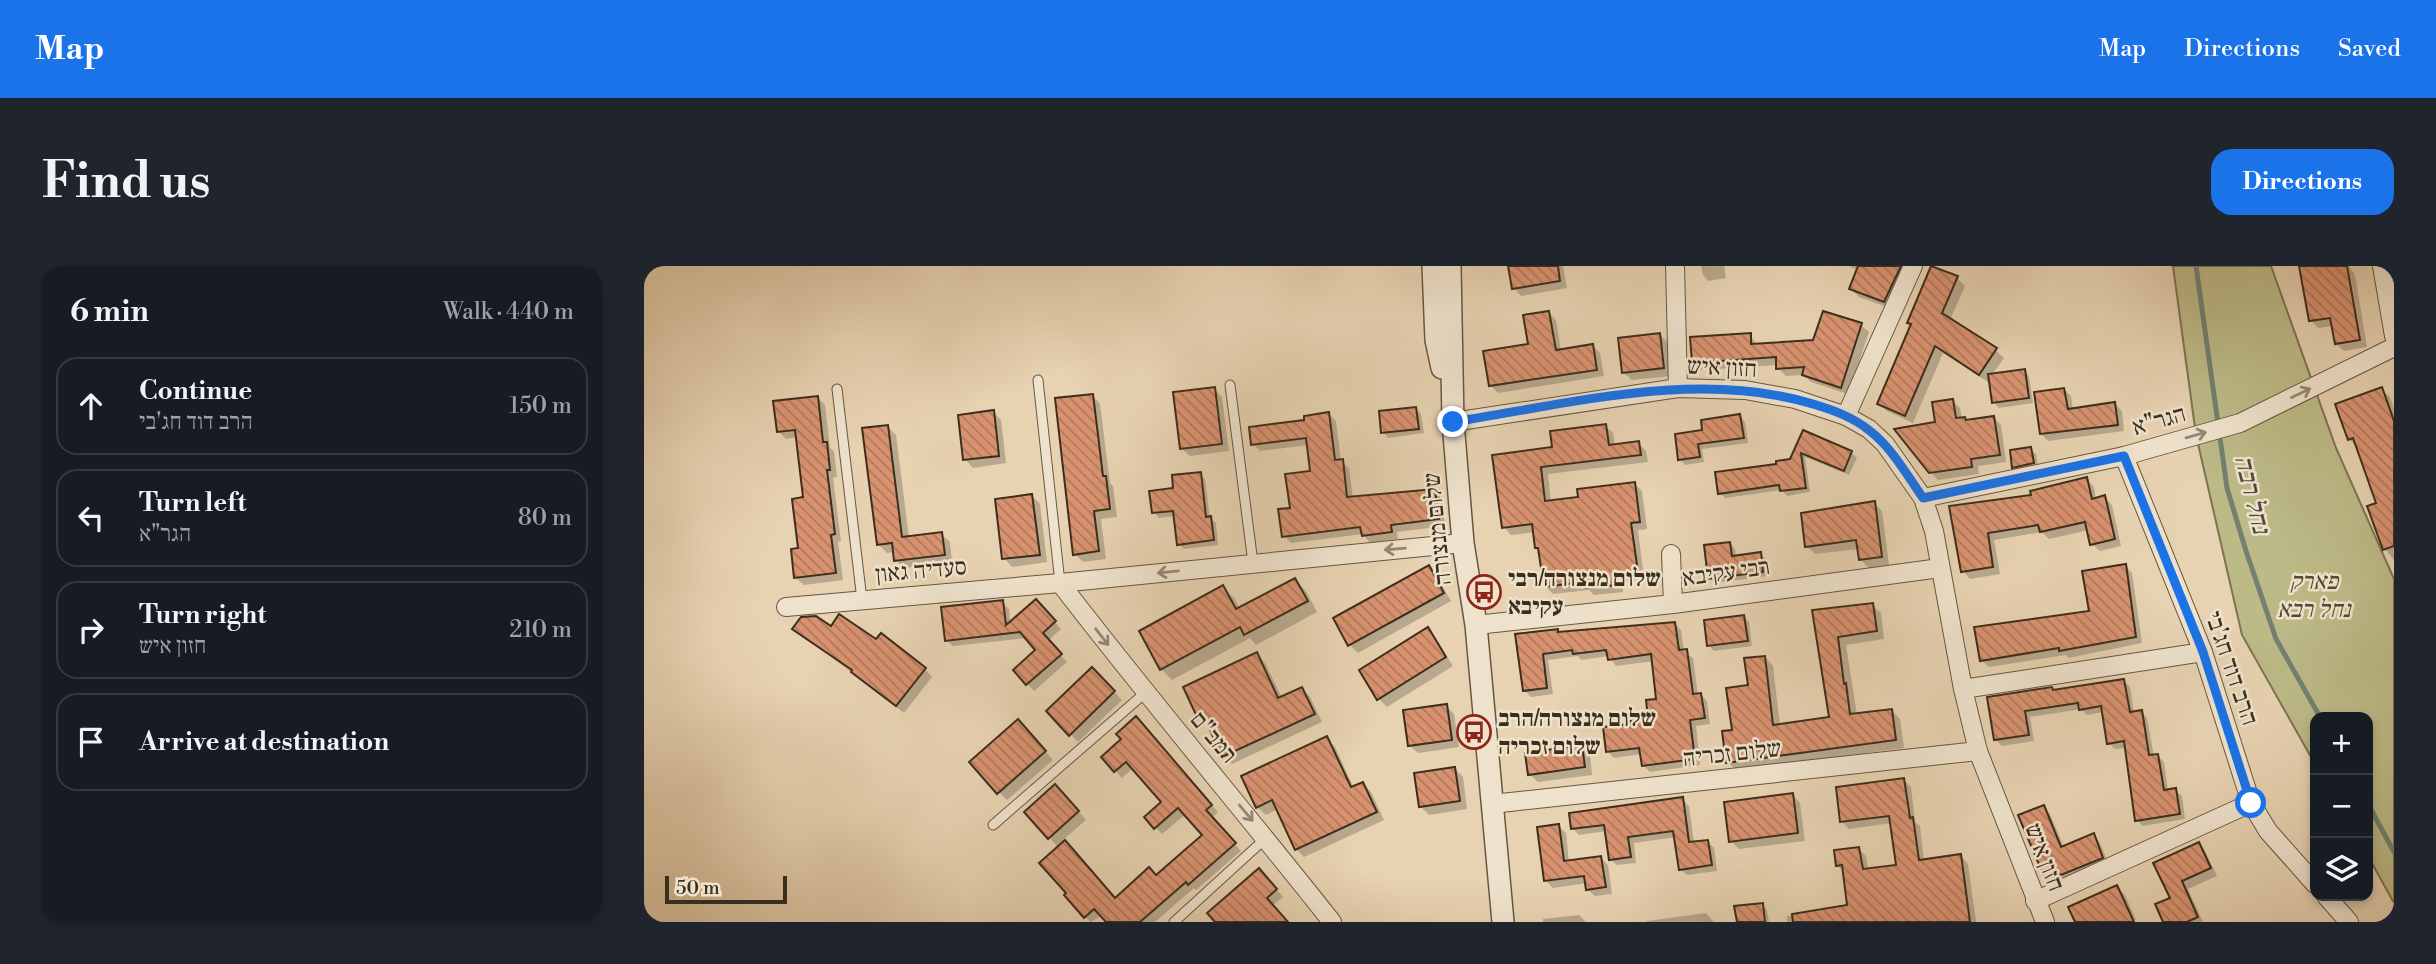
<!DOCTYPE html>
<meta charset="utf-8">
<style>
:root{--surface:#171b24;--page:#20242c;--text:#f1f3f6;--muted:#9ea1a6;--line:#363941;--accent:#1a73e8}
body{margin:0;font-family:"Libre Bodoni","Frank Ruhl Libre",serif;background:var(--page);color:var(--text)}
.controls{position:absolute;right:21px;bottom:21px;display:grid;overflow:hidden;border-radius:14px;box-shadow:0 4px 10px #0003}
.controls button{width:63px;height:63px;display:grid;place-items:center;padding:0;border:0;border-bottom:2px solid var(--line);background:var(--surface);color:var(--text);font:35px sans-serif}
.scale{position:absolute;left:21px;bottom:18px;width:122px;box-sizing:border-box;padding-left:7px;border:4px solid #3b2e1d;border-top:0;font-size:19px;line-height:24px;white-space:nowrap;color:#3b2e1d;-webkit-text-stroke:5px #efe2cc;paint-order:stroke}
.stop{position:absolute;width:21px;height:21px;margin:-16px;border:5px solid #1a73e8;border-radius:50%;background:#fff}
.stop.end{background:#1a73e8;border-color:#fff;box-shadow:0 2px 7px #0008}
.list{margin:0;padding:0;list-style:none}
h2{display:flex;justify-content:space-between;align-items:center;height:91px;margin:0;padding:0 28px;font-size:30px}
h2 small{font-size:23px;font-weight:400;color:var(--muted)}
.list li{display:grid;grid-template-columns:46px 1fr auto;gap:21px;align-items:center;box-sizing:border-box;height:98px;margin:0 14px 14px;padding:0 14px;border:2px solid var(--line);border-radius:21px}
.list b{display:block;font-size:26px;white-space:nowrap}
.list p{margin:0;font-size:23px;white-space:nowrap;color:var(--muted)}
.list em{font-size:23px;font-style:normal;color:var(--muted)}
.icon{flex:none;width:38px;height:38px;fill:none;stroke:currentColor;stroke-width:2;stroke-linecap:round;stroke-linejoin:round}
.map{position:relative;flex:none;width:1750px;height:656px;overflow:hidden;border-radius:21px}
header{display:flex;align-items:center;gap:42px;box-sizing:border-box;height:98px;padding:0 35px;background:var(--accent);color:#fff}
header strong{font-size:33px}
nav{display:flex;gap:38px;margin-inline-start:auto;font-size:24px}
.intro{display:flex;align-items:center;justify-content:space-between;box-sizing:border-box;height:168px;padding:0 42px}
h1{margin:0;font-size:49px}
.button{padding:18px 32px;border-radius:21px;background:var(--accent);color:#fff;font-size:24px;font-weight:700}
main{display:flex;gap:42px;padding:0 42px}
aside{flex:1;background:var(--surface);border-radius:21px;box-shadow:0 4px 10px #0003}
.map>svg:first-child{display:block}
</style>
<header>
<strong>Map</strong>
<nav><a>Map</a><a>Directions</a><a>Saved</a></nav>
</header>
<div class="intro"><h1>Find us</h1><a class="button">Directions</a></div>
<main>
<aside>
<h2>6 min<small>Walk · 440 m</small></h2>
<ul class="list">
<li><svg class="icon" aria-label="ahead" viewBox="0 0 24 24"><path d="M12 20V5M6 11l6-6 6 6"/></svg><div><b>Continue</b><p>הרב דוד חג'בי</p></div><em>150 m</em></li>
<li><svg class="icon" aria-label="left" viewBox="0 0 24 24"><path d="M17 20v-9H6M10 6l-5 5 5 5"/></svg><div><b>Turn left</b><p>הגר&quot;א</p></div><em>80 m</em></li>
<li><svg class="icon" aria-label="right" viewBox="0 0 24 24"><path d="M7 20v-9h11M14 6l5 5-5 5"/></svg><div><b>Turn right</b><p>חזון איש</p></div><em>210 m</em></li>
<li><svg class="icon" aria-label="arrive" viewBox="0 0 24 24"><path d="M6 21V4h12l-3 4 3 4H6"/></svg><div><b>Arrive at destination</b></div></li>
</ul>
</aside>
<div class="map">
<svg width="1750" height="656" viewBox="0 0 1750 656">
<defs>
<pattern id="building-back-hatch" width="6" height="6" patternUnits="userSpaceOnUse" patternTransform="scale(1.75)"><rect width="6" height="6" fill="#d99270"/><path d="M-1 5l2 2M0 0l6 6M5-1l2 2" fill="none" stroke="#b1785b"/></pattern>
</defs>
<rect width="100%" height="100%" fill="#e7d2b1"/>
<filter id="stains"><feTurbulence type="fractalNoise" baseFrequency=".00286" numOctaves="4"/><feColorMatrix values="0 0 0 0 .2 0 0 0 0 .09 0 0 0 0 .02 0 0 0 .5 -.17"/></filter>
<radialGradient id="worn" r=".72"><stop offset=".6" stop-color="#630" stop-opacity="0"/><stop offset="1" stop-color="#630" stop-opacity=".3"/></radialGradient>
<polygon fill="#bcba87" stroke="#7c7452" stroke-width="2" points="1529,0 1627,0 1692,182 1750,313 1750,637 1724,590 1724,451 1671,451 1671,498 1598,369 1552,169"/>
<g fill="#0003">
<polygon points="866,0 919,0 923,22 877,30 870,22"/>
<polygon points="1057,0 1080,0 1082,12 1064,15 1059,9"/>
<polygon points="1205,0 1264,0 1249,43 1215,31 1207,23 1214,4"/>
<polygon points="1667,0 1705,0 1711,9 1723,81 1700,85 1692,78 1689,60 1674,62 1667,54"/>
<polygon points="1313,12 1321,20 1306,54 1351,84 1360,92 1348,109 1380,105 1385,110 1389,137 1355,142 1350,136 1346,112 1344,116 1299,87 1269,157 1243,145 1235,137 1268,60 1265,56"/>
<polygon points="905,47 912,54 917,85 949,80 956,87 960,110 854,127 846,119 886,79"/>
<polygon points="1217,59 1225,66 1204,128 1167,116 1160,109 1142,110 1134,102 1134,99 1057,104 1049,96 1106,69 1114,80 1170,76"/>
<polygon points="1016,69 1024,77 1027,110 988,114 979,106"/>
<polygon points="570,123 578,131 585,185 546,190 537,182"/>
<polygon points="1420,123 1427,130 1429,144 1471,138 1478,145 1480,165 1404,175 1397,168"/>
<polygon points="1737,123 1746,131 1750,143 1750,294 1741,283 1734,238 1713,181 1705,173"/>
<polygon points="448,129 456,138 466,217 469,220 473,251 457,253 462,293 439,296 431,288"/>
<polygon points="173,131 181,139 186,182 190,185 193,211 189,212 197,275 194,276 199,314 160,319 152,312 161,233 153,171 142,173 134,165"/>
<polygon points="1309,135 1316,142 1318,153 1323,155 1350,152 1357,159 1362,196 1334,200 1335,208 1294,214 1287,206 1293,157"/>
<polygon points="772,142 777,148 780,167 744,172 739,166"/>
<polygon points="349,146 357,154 362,197 329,202 321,193"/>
<polygon points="685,148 692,155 697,195 705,202 709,232 791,225 798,232 801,260 753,266 754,273 726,277 719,268 647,277 640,270 648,243 668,206 665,179 616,185 609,178"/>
<polygon points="1096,150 1101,156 1104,177 1058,183 1060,196 1041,199 1036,193 1060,166"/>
<polygon points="961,160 969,167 971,180 994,177 1002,185 1004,196 904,208 907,236 936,232 991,218 998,225 1003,263 994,264 1000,313 978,316 979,326 950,329 945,324 909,328 901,320 897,285 893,281 891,266 867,269 860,261 850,191 910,183"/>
<polygon points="244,161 252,169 265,272 297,268 306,276 308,296 260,302 252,294 251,286 243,287 235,279"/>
<polygon points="1160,167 1207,186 1213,192 1205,209 1161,191 1166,226 1143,230 1138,224 1081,232 1076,227 1148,195"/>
<polygon points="1386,183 1392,188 1394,202 1375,206 1370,201"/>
<polygon points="556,208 561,213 566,252 572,257 574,279 540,283 535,278 531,250 515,252 510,246 531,223"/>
<polygon points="1442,213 1450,221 1452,233 1460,231 1468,239 1477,280 1456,285 1448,278 1445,264 1405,273 1398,266 1350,274 1356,308 1326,313 1319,305 1307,241 1389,231"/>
<polygon points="388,230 396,238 403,296 368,301 360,292"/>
<polygon points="1230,237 1238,245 1245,299 1225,302 1217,294 1215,283 1171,288 1163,280"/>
<polygon points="1086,277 1091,283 1092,291 1116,288 1122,293 1124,310 1071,317 1066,312"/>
<polygon points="1481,299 1488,307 1498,377 1424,392 1422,389 1345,401 1337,394 1447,346"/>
<polygon points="784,301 792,309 807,335 714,387 706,379"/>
<polygon points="651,314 662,325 673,346 612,379 606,372 528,414 517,403 579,322 590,332 596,343"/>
<polygon points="358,336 365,343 366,357 398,342 417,363 404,375 423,396 390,425 371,404 394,384 383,372 309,380 302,374"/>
<polygon points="1228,339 1237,347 1240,373 1202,379 1213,449 1248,445 1256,453 1260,482 1092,504 1084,496 1090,465 1105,421 1121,391 1129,400 1136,459 1187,453 1170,346"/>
<polygon points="1099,350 1105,356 1108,380 1070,385 1064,379"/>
<polygon points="1030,357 1037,364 1040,386 1049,392 1054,429 1057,429 1063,435 1066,458 1052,460 1056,499 1006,506 999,499 998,488 970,492 964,486 988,459 1006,454 1014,434 1010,395 972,400 965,390 937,394 934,390 904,394 909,428 887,431 881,425 873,370 913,365 916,367"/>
<polygon points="187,362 233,375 281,403 288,411 260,447 151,363"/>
<polygon points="783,364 791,372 809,400 743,441 735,433"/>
<polygon points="613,389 621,397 638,432 658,423 666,431 678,456 588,498 580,490 565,457 563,458 555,450"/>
<polygon points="448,403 478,434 434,476 404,445"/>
<polygon points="1480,415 1486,421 1490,447 1497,446 1503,452 1510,490 1514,490 1520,496 1524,525 1531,524 1538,530 1541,553 1499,560 1493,554 1482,482 1471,483 1465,477 1460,446 1443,449 1437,443 1386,451 1390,475 1358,480 1351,473 1345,432 1408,423 1411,426"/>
<polygon points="802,440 810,448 815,481 774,487 765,479"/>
<polygon points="499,459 574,546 568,552 597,585 552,624 550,622 511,656 464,656 458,649 447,656 441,651 415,582 405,571 419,528 442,554 419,574 471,634 513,611 560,569 542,548 518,568 503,552 520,537 489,502 478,512 459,491"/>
<polygon points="382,463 409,494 363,534 355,526"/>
<polygon points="683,473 691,481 710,522 719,518 727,526 740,554 660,591 652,583 634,543 622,549 613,541"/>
<polygon points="938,481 946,489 948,509 894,516 885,508"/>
<polygon points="811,503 819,511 823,543 785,549 776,540"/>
<polygon points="1260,514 1267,521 1271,556 1276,560 1280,595 1317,590 1324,598 1332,656 1143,656 1143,650 1205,641 1201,607 1193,599 1215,583 1222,590 1224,604 1254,601 1248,557 1205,563 1198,556"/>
<polygon points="1148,528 1156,537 1161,575 1095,583 1087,575"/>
<polygon points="1038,533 1045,540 1050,577 1064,576 1070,582 1073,605 1043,609 1036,603 1032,571 990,577 992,597 973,599 966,593 963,565 935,569 928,562"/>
<polygon points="1399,541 1406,548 1420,581 1450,570 1456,577 1465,599 1411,620 1404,614"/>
<polygon points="914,560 922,567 925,596 957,592 964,599 968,628 951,630 943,623 943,617 909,622 901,614"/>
<polygon points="1555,578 1561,585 1573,610 1544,623 1559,656 1521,656 1513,639 1528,633"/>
<polygon points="622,611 639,631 628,640 642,656 573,656 566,648"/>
<polygon points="1472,621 1481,629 1492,654 1433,656 1426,642"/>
<polygon points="1118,639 1123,644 1125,656 1094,656 1092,642"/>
<polygon points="1062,647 1070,656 1003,656 1003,655"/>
<polygon points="935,649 942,656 899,656 899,653"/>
</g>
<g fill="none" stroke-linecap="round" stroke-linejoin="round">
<g stroke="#728172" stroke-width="5">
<polyline points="1552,0 1583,222 1602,285 1632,373 1676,451"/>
<polyline points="1724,538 1750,586"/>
</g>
</g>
<g fill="url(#building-back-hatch)" stroke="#3b2e1d" stroke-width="2">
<polygon points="864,0 914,0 916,15 868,23"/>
<polygon points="1214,0 1257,0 1240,36 1205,23"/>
<polygon points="1287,0 1314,10 1298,47 1353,82 1335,109 1291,80 1261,150 1233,138 1267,58 1263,57"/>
<polygon points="1655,0 1703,0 1716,74 1691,78 1686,52 1665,55"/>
<polygon points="905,45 912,84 949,78 953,104 845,120 839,85 884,78 879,49"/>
<polygon points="1179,45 1218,57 1197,122 1158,109 1160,101 1132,103 1132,91 1048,97 1046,71 1107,67 1107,78 1169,74"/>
<polygon points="1016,67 1020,102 978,107 974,72"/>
<polygon points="1381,103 1385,132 1348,137 1344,108"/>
<polygon points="571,121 578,178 536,183 529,126"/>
<polygon points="1738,121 1750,155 1750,280 1739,284 1723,240 1732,237 1709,172 1704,174 1691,138"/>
<polygon points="1420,122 1424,143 1471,136 1474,159 1396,168 1390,126"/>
<polygon points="449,128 459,210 462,210 466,243 450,245 455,285 429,289 411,132"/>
<polygon points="174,130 179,176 183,176 186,204 183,204 191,268 187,269 192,307 150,312 147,283 154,282 148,233 159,231 151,164 133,166 129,135"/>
<polygon points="1309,133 1312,152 1321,151 1322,154 1350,150 1356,189 1327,193 1328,201 1285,207 1250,163 1291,156 1288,136"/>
<polygon points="772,141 775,163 737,167 735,145"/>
<polygon points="350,144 355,190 319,194 314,149"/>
<polygon points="685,146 691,194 699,193 703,231 791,223 795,253 747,259 748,266 718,270 716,261 638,271 634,243 646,242 641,208 666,205 662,172 607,179 605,161 660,154 660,150"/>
<polygon points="1096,148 1100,172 1054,178 1056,191 1034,194 1031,168 1058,164 1057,154"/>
<polygon points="962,158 965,179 995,175 997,189 897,201 901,235 934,231 933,223 991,216 996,256 987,257 994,306 971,309 973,319 941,322 940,316 900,321 894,282 891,282 888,258 858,262 848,189 908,181 906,165"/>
<polygon points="244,159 258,271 298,266 301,289 250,295 248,277 233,279 218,162"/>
<polygon points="1159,164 1208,185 1200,205 1157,187 1162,222 1136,225 1135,219 1074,228 1071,206 1132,198 1132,195 1146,193"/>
<polygon points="1387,181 1390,197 1368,202 1366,184"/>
<polygon points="557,206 562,251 567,250 570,274 533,279 529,245 508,247 505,225 529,222 528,209"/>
<polygon points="1443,211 1448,233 1461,229 1471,273 1446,279 1441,256 1396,266 1394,259 1344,267 1349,301 1317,306 1305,240 1387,229 1386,225"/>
<polygon points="388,228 396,289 358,293 351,233"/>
<polygon points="1231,235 1238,291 1215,294 1212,274 1161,281 1157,247"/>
<polygon points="1086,276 1088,290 1117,286 1119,306 1064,313 1060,279"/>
<polygon points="1482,298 1492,371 1415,385 1415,382 1336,395 1330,361 1445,345 1438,305"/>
<polygon points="785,299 800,327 704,380 689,352"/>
<polygon points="651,312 664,335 600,369 596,361 516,404 495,365 579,319 592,343"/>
<polygon points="392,333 412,355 399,367 418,388 382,419 369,404 391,384 376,366 301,375 297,341 359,334 362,359"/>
<polygon points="1229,337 1233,365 1194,371 1200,418 1202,417 1206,448 1248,443 1252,474 1082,497 1078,465 1088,464 1082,422 1104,419 1100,392 1121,390 1129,459 1185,451 1168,344"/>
<polygon points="195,348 232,373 237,367 282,402 252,440 207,406 208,404 148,363 157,351 172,350 187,360"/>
<polygon points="1100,349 1104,375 1063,380 1060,354"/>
<polygon points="1031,356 1035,384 1043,383 1049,428 1057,427 1061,452 1046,454 1051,493 998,500 995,482 962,486 959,461 986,458 986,455 1004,452 1002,434 1012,433 1007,388 964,394 962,384 929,388 928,384 899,388 903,422 879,425 871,368 914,363 914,366"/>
<polygon points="784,361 802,391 733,434 715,404"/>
<polygon points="613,386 634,432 658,421 671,448 578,491 559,448 553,451 539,421"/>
<polygon points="448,401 471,425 425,470 402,445"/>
<polygon points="1480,413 1486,446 1498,444 1505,489 1514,488 1520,524 1532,522 1536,548 1491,555 1480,475 1463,478 1457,440 1435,444 1434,437 1381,445 1385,469 1350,474 1343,431 1408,421 1409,424"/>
<polygon points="803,438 808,474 764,480 759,444"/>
<polygon points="492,450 568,539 562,544 592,577 544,619 542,616 496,656 462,656 450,643 440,652 420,629 422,627 395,597 421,574 471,632 505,601 512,609 558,569 534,542 510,563 500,551 517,536 482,496 470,506 457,491 477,473 472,468"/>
<polygon points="374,453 402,485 353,528 325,496"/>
<polygon points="683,470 707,521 719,516 733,546 651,584 628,534 612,542 597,510"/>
<polygon points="938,479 941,501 884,509 881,487"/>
<polygon points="811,501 816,535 775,541 770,507"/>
<polygon points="1260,512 1266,552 1269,551 1275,594 1317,588 1326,656 1149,656 1148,648 1203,639 1198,599 1192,600 1190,584 1215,581 1219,603 1252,599 1245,550 1196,556 1192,521"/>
<polygon points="411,518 435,545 404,573 380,546"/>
<polygon points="1149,527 1154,567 1085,576 1080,536"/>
<polygon points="1039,531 1045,576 1064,574 1068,599 1035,604 1029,565 984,571 987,591 965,594 960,559 927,563 925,547"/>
<polygon points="1400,539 1417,581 1450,567 1459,592 1402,615 1374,549"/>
<polygon points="915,558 920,595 957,590 962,621 942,624 940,610 900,615 893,561"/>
<polygon points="1555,576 1567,602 1538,615 1554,651 1543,656 1519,656 1511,638 1526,632 1509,597"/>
<polygon points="615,602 633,623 623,632 644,656 571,656 563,647"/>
<polygon points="1473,619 1490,656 1431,656 1424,641"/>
<polygon points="1119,637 1121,656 1093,656 1090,640"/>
</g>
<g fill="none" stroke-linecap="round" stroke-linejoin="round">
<g stroke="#665742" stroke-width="11">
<g id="service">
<polyline points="394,114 416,317"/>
<polyline points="586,119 609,297"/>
<polyline points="193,123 218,334"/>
<polyline points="349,559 501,427"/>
<polyline points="530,656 622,572"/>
</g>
</g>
<g stroke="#665742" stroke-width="20">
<g id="minor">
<polyline points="1031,0 1034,122"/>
<polyline points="1738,0 1750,70"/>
<polyline points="1202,150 1269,0"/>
<polyline points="809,156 1034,122 1101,124 1151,133 1202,150 1225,163 1241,178 1279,232 1290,265 1319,423 1334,485 1401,656"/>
<polyline points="1480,190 1559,386 1607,537 1624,565 1671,618"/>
<polyline points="1279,232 1480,190 1596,157 1750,81"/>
<polyline points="1027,288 1029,338"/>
<path d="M 416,317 C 504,432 598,542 688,656"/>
<polyline points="142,341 416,317 819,277"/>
<polyline points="832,359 1029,338 1296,302"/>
<polyline points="1319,423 1559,386"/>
<polyline points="848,538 1334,485"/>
<polyline points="1682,630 1705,656"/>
<polyline points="1391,635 1607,537"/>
</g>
</g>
<g stroke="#665742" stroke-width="24">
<g id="tertiary">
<polyline points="789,0 792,74 798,102"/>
<polyline points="806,0 809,156 819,277 832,359 859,656"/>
</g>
</g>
<use href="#service" stroke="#efe2cc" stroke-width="9"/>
<use href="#minor" stroke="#efe2cc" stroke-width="18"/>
<use href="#tertiary" stroke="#efe2cc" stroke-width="21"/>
</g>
<defs><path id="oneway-shaft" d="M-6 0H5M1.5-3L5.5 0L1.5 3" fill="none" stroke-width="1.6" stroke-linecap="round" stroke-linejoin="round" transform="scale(1.75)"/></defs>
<g stroke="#958874">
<use href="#oneway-shaft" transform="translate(1657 127) rotate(-26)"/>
<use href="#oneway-shaft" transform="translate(1552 169) rotate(-16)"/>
<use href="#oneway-shaft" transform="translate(751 283) rotate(175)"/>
<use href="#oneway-shaft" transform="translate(524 306) rotate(174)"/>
<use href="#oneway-shaft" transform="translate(458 371) rotate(52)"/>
<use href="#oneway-shaft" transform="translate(602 547) rotate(50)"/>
</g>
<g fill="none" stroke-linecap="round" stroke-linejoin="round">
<path stroke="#1a73e8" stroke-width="9" d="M 809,156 C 925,138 1053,103 1169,138 C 1189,144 1209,151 1226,165 C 1248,182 1263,209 1279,232 L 1480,190 L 1559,386 L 1607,537"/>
</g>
<defs>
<g id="bus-ring" transform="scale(1.75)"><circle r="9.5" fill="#efe2cc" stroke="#8f2418" stroke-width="1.5"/><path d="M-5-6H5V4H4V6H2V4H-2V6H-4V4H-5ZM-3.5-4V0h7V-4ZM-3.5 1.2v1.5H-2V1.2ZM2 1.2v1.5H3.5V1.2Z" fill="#8f2418"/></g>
</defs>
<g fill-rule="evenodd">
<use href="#bus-ring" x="840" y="326"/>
<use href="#bus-ring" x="830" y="466"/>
</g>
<g text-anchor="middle" stroke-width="5" stroke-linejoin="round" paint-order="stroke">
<g font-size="24" fill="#3b2e1d" stroke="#efe2cc">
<text transform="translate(1078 101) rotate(3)" y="8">חזון איש</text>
<text transform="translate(1515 154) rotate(-16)" y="8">הגר"א</text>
<text transform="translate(793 263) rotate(-96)" y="8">שלום מנצורה</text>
<text transform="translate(277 304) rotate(-5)" y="8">סעדיה גאון</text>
<text transform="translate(1082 306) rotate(-8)" y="8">רבי עקיבא</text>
<text transform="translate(1588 402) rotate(71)" y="8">הרב דוד חג'בי</text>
<text transform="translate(570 471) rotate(50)" y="8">רמב"ם</text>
<text transform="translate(1088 487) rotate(-6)" y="8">שלום זכריה</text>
<text transform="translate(1401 591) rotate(69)" y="8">חזון איש</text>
</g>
<g font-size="24" font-weight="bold" fill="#3b2e1d" stroke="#efe2cc" text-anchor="start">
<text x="864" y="320">שלום מנצורה/רבי<tspan x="864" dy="28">עקיבא</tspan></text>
<text x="854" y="460">שלום מנצורה/הרב<tspan x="854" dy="28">שלום זכריה</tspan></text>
</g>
<g font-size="24" font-style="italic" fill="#554a32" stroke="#efe2cc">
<text x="1670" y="323">פארק<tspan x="1670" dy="28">נחל רבא</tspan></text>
</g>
<g font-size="26" font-style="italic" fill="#4d4a39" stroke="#efe2cc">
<text transform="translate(1609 228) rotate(76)" y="9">נחל רבה</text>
</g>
</g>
<rect width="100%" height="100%" filter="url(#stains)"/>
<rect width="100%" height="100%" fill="url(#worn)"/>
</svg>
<div class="controls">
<button>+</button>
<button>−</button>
<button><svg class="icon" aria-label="layers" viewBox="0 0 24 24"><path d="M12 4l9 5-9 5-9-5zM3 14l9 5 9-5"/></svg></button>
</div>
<div class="scale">50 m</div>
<div class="stop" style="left:1607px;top:537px"></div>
<div class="stop end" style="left:809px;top:156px"></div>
</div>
</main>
